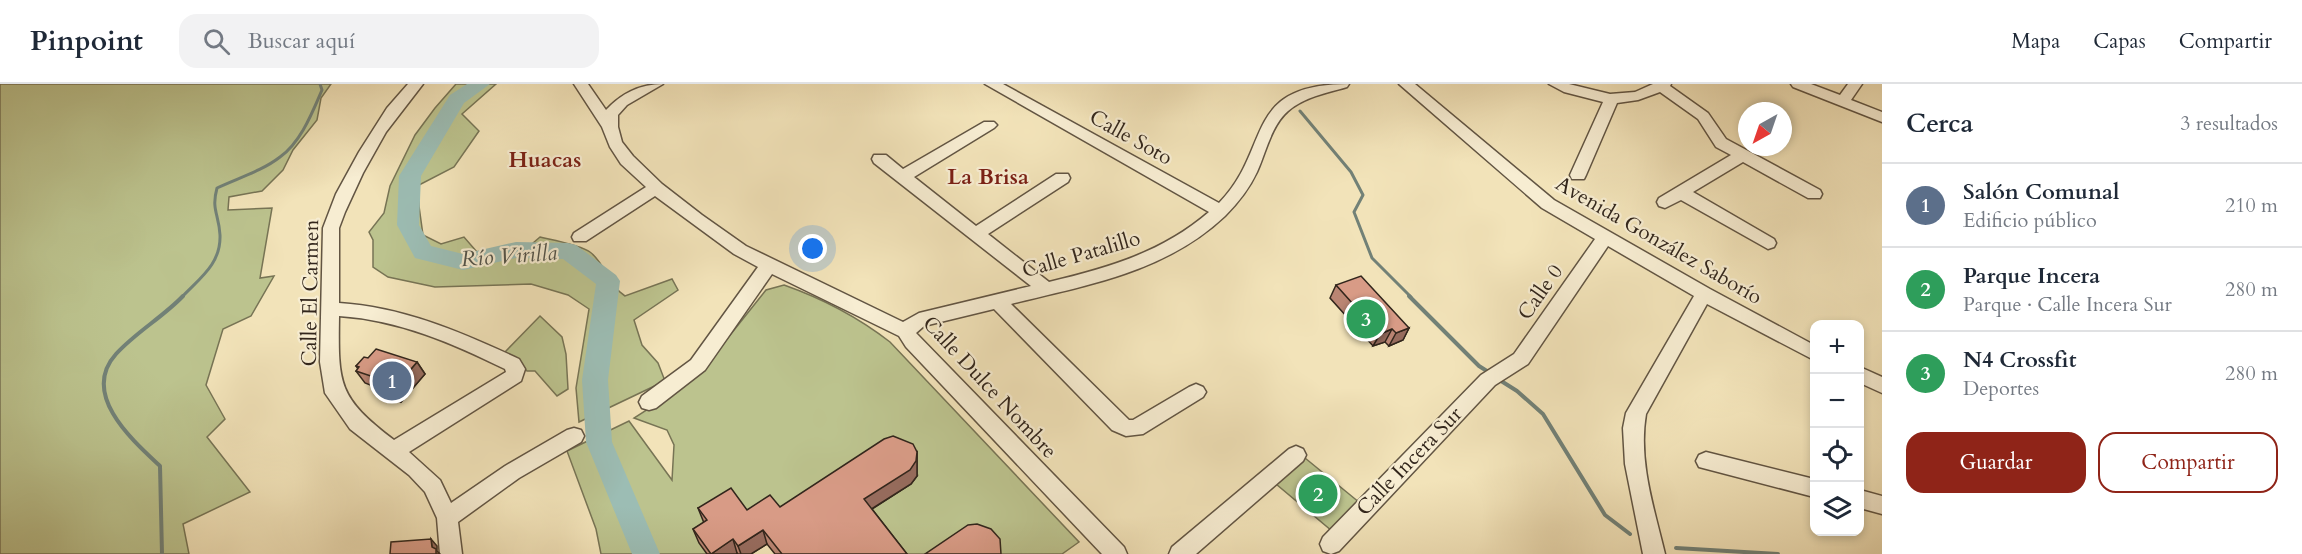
<!DOCTYPE html>
<html lang="es">
<meta charset="utf-8">
<style>
:root{--surface:#fff;--page:#f2f2f3;--text:#1f2937;--muted:#747a83;--line:#e0e1e3;--accent:#8f2418}
body{margin:0;font-family:Cardo,serif;background:var(--page);color:var(--text)}
.controls{position:absolute;right:18px;bottom:18px;display:grid;overflow:hidden;border-radius:12px;box-shadow:0 3px 9px #0003}
.controls button{width:54px;height:54px;display:grid;place-items:center;padding:0;border:0;border-bottom:2px solid var(--line);background:var(--surface);color:var(--text);font:30px sans-serif}
.compass{position:absolute;left:1738px;top:18px;width:54px;height:54px;border-radius:50%;background:var(--surface);box-shadow:0 3px 9px #0003;rotate:220deg}
.you{position:absolute;left:813px;top:165px;width:21px;height:21px;margin:-15px;border:4px solid #fff;border-radius:50%;background:#1a73e8;box-shadow:0 0 0 9px #1a73e833}
.badge{display:grid;place-items:center;width:39px;height:39px;border-radius:50%;background:var(--accent);color:#fff;font-size:20px;font-weight:700}
.pin{position:absolute;translate:-50% -50%;border:3px solid #fff;box-shadow:0 2px 6px #0006}
.list{margin:0;padding:0;list-style:none}
h2{display:flex;justify-content:space-between;align-items:center;height:78px;margin:0;padding:0 24px;font-size:26px}
h2 small{font-size:20px;font-weight:400;color:var(--muted)}
.list li{display:grid;grid-template-columns:39px 1fr auto;gap:18px;align-items:center;box-sizing:border-box;height:84px;padding:0 24px;border-top:2px solid var(--line)}
.list b{display:block;font-size:22px;white-space:nowrap}
.list p{margin:0;font-size:20px;white-space:nowrap;color:var(--muted)}
.list em{font-size:20px;font-style:normal;color:var(--muted)}
.actions{display:flex;gap:12px;padding:18px 24px}
.actions a{flex:1;padding:14px 0;border:2px solid var(--accent);border-radius:18px;text-align:center;font-size:21px;color:var(--accent)}
.actions .main{background:var(--accent);color:#fff}
.icon{flex:none;width:33px;height:33px;fill:none;stroke:currentColor;stroke-width:2;stroke-linecap:round;stroke-linejoin:round}
.map{position:relative;flex:none;width:1882px;height:470px;overflow:hidden}
header{display:flex;align-items:center;gap:36px;box-sizing:border-box;height:84px;padding:0 30px;background:var(--surface);border-bottom:2px solid var(--line)}
header strong{font-size:28px}
nav{display:flex;gap:33px;margin-inline-start:auto;font-size:21px}
.search{width:420px;height:54px;background:var(--page);display:flex;align-items:center;gap:15px;box-sizing:border-box;padding:0 21px;border-radius:18px;color:var(--muted);font-size:22px}
main{display:flex}
aside{flex:1;background:var(--surface)}
.map>svg:first-child{display:block}
</style>
<header>
<strong>Pinpoint</strong>
<div class="search"><svg class="icon" aria-label="search" viewBox="0 0 24 24"><circle cx="10" cy="10" r="6"/><path d="M15 15l6 6"/></svg>Buscar aquí</div>
<nav><a>Mapa</a><a>Capas</a><a>Compartir</a></nav>
</header>
<main>
<div class="map">
<svg width="1882" height="470" viewBox="0 0 1882 470">
<rect width="100%" height="100%" fill="#f2e3b9"/>
<filter id="stains"><feTurbulence type="fractalNoise" baseFrequency=".00333" numOctaves="4"/><feColorMatrix values="0 0 0 0 .2 0 0 0 0 .09 0 0 0 0 .02 0 0 0 .5 -.17"/></filter>
<radialGradient id="worn" r=".72"><stop offset=".6" stop-color="#630" stop-opacity="0"/><stop offset="1" stop-color="#630" stop-opacity=".3"/></radialGradient>
<g fill="#bcc38e" stroke="#777455" stroke-width="1.5">
<polygon points="0,0 331,0 321,14 317,36 293,66 283,86 262,107 229,113 228,126 272,124 260,194 274,192 251,232 223,245 206,301 225,335 207,353 250,408 183,440 189,470 0,470"/>
<path d="M 456,0 L 496,0 L 462,30 L 479,47 L 454,83 L 419,101 L 419,122 L 423,151 L 441,160 L 464,153 L 477,168 L 519,171 L 540,153 C 553,156 581,161 590,168 C 605,179 609,202 625,212 L 672,195 L 678,206 L 634,236 L 642,261 L 658,279 L 665,297 L 579,338 L 576,304 L 589,225 L 568,211 L 531,200 L 435,203 L 388,193 L 373,183 L 373,156 L 369,148 L 384,129 L 390,102 L 415,51 L 435,24 Z"/>
<path d="M 784,201 C 821,214 859,234 890,258 L 1079,458 L 1062,470 L 897,470 L 865,429 L 911,400 L 917,392 L 707,470 L 601,470 L 596,445 L 567,367 L 629,337 L 672,396 L 674,361 L 667,346 L 634,334 L 684,302 L 703,285 L 766,206 Z"/>
<polygon points="540,232 562,253 566,270 568,305 557,312 535,287 527,287 514,274 504,269"/>
<polygon points="1305,374 1360,419 1332,447 1276,400"/>
</g>
<g fill="none" stroke-linecap="round" stroke-linejoin="round">
<g stroke="#728177" stroke-width="3">
<polyline points="1300,27 1351,88 1363,111 1354,128 1372,174 1411,213"/>
<path d="M 182,213 C 200,194 221,180 220,151 C 219,130 211,126 217,104 C 238,94 262,87 280,73 C 301,58 312,29 322,6 L 320,0"/>
</g>
<g stroke="#728177" stroke-width="4">
<polyline points="1409,212 1479,282 1490,289"/>
<polyline points="1498,295 1517,307 1543,330 1605,431 1630,450"/>
<polyline points="1676,464 1778,470"/>
<path d="M 162,470 L 160,382 C 132,356 80,310 116,270 C 136,248 163,233 183,212"/>
</g>
<polygon fill="#9cbdb4" fill-rule="evenodd" points="467,0 490,0 464,19 421,92 419,141 431,162 463,170 516,158 568,159 576,161 616,191 620,197 608,296 612,358 660,470 632,470 586,358 582,296 596,200 563,175 516,174 463,186 415,174 397,141 399,92 450,11"/>
<g stroke="#625543" stroke-width="3">
<g id="minor">
<path d="M 408,0 L 423,0 L 386,48 L 363,89 L 345,128 L 339,144 L 339,219 C 403,223 461,248 519,275 L 525,285 L 521,297 L 409,368 L 440,396 L 451,419 L 505,382 L 567,346 L 574,344 L 581,346 L 584,352 L 581,358 L 519,394 L 458,438 L 462,470 L 440,470 L 437,434 L 425,408 L 409,391 L 350,345 L 325,309 L 320,278 L 323,144 L 336,110 L 359,68 L 387,24 ZM 339,232 C 399,236 452,259 505,285 L 506,288 L 394,356 C 338,313 338,301 339,232 Z"/>
<path d="M 574,0 L 588,0 L 606,26 C 622,9 640,0 663,0 L 627,21 L 618,31 L 618,43 L 622,58 L 633,72 L 662,100 L 702,131 L 746,162 L 903,238 L 919,229 L 1031,202 L 874,79 L 872,75 L 874,71 L 886,71 L 903,85 L 984,38 L 994,38 L 997,41 L 994,44 L 914,93 L 976,142 L 1056,90 L 1068,90 L 1070,94 L 1068,98 L 988,150 L 1049,198 C 1108,184 1163,168 1209,128 L 985,0 L 1003,0 L 1219,119 C 1273,64 1241,0 1349,0 L 1347,3 C 1327,9 1304,13 1288,27 C 1271,42 1266,68 1257,88 C 1249,105 1238,119 1225,132 C 1166,188 1087,201 1011,220 L 1129,336 L 1133,336 L 1189,303 L 1196,300 L 1203,303 L 1206,308 L 1203,313 L 1143,350 L 1126,352 L 1112,346 L 994,225 L 924,242 L 916,249 L 1124,463 L 1127,470 L 1102,470 L 906,263 L 899,252 L 772,190 L 705,286 L 656,324 L 649,326 L 642,324 L 639,318 L 642,312 L 691,276 L 758,183 L 734,170 L 655,112 L 586,157 L 574,157 L 572,153 L 574,149 L 646,103 L 621,80 L 610,63 L 602,43 Z"/>
<path d="M 1399,0 L 1415,0 L 1554,116 L 1710,205 L 1814,261 L 1814,276 L 1707,220 L 1646,330 C 1638,377 1654,424 1665,470 L 1643,470 L 1625,380 L 1623,344 L 1626,329 L 1694,212 L 1608,162 L 1528,280 L 1495,301 L 1339,467 L 1331,470 L 1323,467 L 1320,460 L 1323,453 L 1481,291 L 1514,270 L 1595,155 L 1542,124 Z"/>
<polygon points="1549,0 1569,0 1610,10 1635,8 1653,0 1671,0 1670,2 1708,29 1726,55 1820,106 1822,110 1820,114 1808,114 1743,78 1693,108 1774,155 1776,159 1774,163 1768,165 1681,116 1665,124 1659,122 1657,118 1659,114 1731,71 1716,63 1698,35 1660,8 1638,16 1617,19 1586,91 1584,95 1572,95 1570,91 1603,18 1564,8"/>
<polygon points="1791,0 1811,0 1840,11 1848,0 1862,0 1851,16 1882,28 1882,38 1793,3"/>
<polygon points="1860,283 1882,293 1882,309 1860,299"/>
<polygon points="1296,362 1303,365 1306,371 1303,377 1196,470 1169,470 1172,463 1289,365"/>
<polygon points="1706,368 1814,395 1814,413 1699,383 1696,377 1699,371"/>
<polygon points="1860,406 1882,412 1882,430 1860,424"/>
</g>
</g>
<use href="#minor" fill="#f7edd2" fill-rule="evenodd"/>
</g>
<g fill="#ba8573" stroke="#32261c" stroke-width="1.5">
<polygon points="1336,201 1409,244 1403,256 1389,262 1385,258 1373,262 1330,214"/>
<polygon points="368,274 417,278 425,290 401,318 384,312 378,304 365,299 356,287 358,285 356,282"/>
<polygon points="917,368 917,392 911,400 872,425 907,470 775,470 767,460 751,470 738,470 737,469 736,470 707,470 699,459 693,445 704,439 698,424 747,426 780,423"/>
</g>
<g fill="#976c5e" stroke="#32261c" stroke-width="1.5">
<polygon points="1409,244 1403,256 1389,262 1396,249"/>
<polygon points="1392,245 1385,258 1373,262 1380,250"/>
<polygon points="417,278 425,290 401,318 393,306"/>
<polygon points="917,368 917,392 911,400 865,429 864,415"/>
<polygon points="763,446 767,460 751,470 741,470 738,462"/>
<polygon points="431,455 437,462 437,467 440,470 436,470 432,463"/>
<polygon points="733,455 737,469 736,470 711,470"/>
</g>
<g fill="#d89b86" stroke="#32261c" stroke-width="1.5">
<polygon points="1361,192 1409,244 1396,249 1392,245 1380,250 1336,201"/>
<polygon points="376,265 417,278 393,306 376,300 380,295 356,287 359,283 356,282 364,273 368,274"/>
<polygon points="893,352 913,360 917,368 916,377 910,386 864,415 907,470 782,470 763,446 738,462 733,455 711,470 693,445 707,436 698,424 731,404 747,426 770,411 780,423 884,355"/>
<polygon points="977,440 991,445 1000,455 1001,470 925,470 968,441"/>
<polygon points="431,455 432,463 436,465 436,470 390,470 391,458"/>
</g>
<g text-anchor="middle" stroke-width="4.5" stroke-linejoin="round" paint-order="stroke">
<g font-size="21" fill="#32261c" stroke="#f7edd2">
<text transform="translate(1131 53) rotate(29)" y="7">Calle Soto</text>
<text transform="translate(1659 156) rotate(30)" y="7">Avenida González Saborío</text>
<text transform="translate(1081 170) rotate(-16)" y="7">Calle Patalillo</text>
<text transform="translate(1540 208) rotate(-55)" y="7">Calle 0</text>
<text transform="translate(310 209) rotate(-89)" y="7">Calle El Carmen</text>
<text transform="translate(990 303) rotate(47)" y="7">Calle Dulce Nombre</text>
<text transform="translate(1409 377) rotate(-46)" y="7">Calle Incera Sur</text>
</g>
<g font-size="22" font-weight="bold" fill="#7a1f14" stroke="#f7edd2">
<text x="545" y="83">Huacas</text>
<text x="988" y="100">La Brisa</text>
</g>
<g font-size="22" font-style="italic" fill="#52534a" stroke="#f7edd2">
<text transform="translate(509 171) rotate(-4)" y="8">Río Virilla</text>
</g>
</g>
<rect width="100%" height="100%" filter="url(#stains)"/>
<rect width="100%" height="100%" fill="url(#worn)"/>
</svg>
<div class="controls">
<button>+</button>
<button>−</button>
<button><svg class="icon" aria-label="locate" viewBox="0 0 24 24"><circle cx="12" cy="12" r="6"/><path d="M12 2v4M12 18v4M2 12h4M18 12h4"/></svg></button>
<button><svg class="icon" aria-label="layers" viewBox="0 0 24 24"><path d="M12 4l9 5-9 5-9-5zM3 14l9 5 9-5"/></svg></button>
</div>
<svg class="compass" viewBox="-18 -18 36 36"><path d="M0-13l5 13h-10z" fill="#e53935"/><path d="M0 13l5-13h-10z" fill="#747a83"/></svg>
<div class="you"></div>
<div class="pin badge" style="left:392px;top:297px;background:#5c6f8a">1</div>
<div class="pin badge" style="left:1318px;top:410px;background:#2e9e5b">2</div>
<div class="pin badge" style="left:1366px;top:235px;background:#2e9e5b">3</div>
</div>
<aside>
<h2>Cerca<small>3 resultados</small></h2>
<ul class="list">
<li><span class="badge" style="background:#5c6f8a">1</span><div><b>Salón Comunal</b><p>Edificio público</p></div><em>210 m</em></li>
<li><span class="badge" style="background:#2e9e5b">2</span><div><b>Parque Incera</b><p>Parque · Calle Incera Sur</p></div><em>280 m</em></li>
<li><span class="badge" style="background:#2e9e5b">3</span><div><b>N4 Crossfit</b><p>Deportes</p></div><em>280 m</em></li>
</ul>
<div class="actions"><a class="main">Guardar</a><a>Compartir</a></div>
</aside>
</main>
